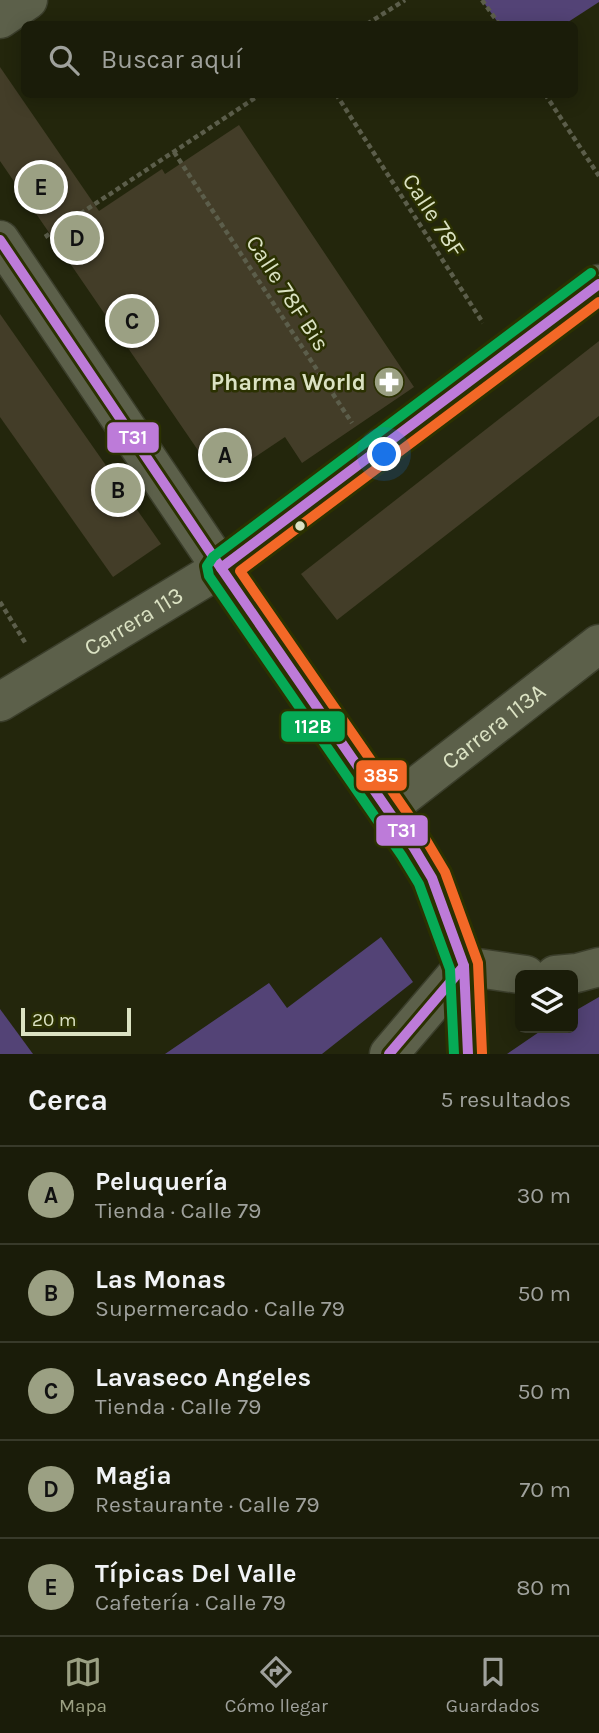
<!DOCTYPE html>
<html lang="es">
<meta charset="utf-8">
<style>
:root{--surface:#1a1c09;--page:#232512;--text:#f1f3f6;--muted:#9fa19c;--line:#383a2a;--accent:#9ba083}
body{margin:0;font-family:Karla,sans-serif;background:var(--page);color:var(--text)}
.controls{position:absolute;right:21px;bottom:21px;display:grid;overflow:hidden;border-radius:10px;box-shadow:0 4px 18px #0003}
.controls button{width:63px;height:63px;display:grid;place-items:center;padding:0;border:0;border-bottom:2px solid var(--line);background:var(--surface);color:var(--text);font:35px sans-serif}
.scale{position:absolute;left:21px;bottom:18px;width:110px;box-sizing:border-box;padding-left:7px;border:4px solid #dbe2c3;border-top:0;font-size:19px;line-height:24px;white-space:nowrap;color:#dbe2c3;-webkit-text-stroke:5px #2b3101;paint-order:stroke}
.you{position:absolute;left:385px;top:455px;width:24px;height:24px;margin:-18px;border:5px solid #fff;border-radius:50%;background:#1a73e8;box-shadow:0 0 0 10px #1a73e833}
.badge{display:grid;place-items:center;width:46px;height:46px;border-radius:50%;background:var(--accent);color:#111;font-size:23px;font-weight:700}
.pin{position:absolute;translate:-50% -50%;border:4px solid #fff;box-shadow:0 2px 7px #0006}
.list{margin:0;padding:0;list-style:none}
h2{display:flex;justify-content:space-between;align-items:center;height:91px;margin:0;padding:0 28px;font-size:30px}
h2 small{font-size:23px;font-weight:400;color:var(--muted)}
.list li{display:grid;grid-template-columns:46px 1fr auto;gap:21px;align-items:center;box-sizing:border-box;height:98px;padding:0 28px;border-top:2px solid var(--line)}
.list b{display:block;font-size:26px;white-space:nowrap}
.list p{margin:0;font-size:23px;white-space:nowrap;color:var(--muted)}
.list em{font-size:23px;font-style:normal;color:var(--muted)}
.icon{flex:none;width:38px;height:38px;fill:none;stroke:currentColor;stroke-width:2;stroke-linecap:round;stroke-linejoin:round}
.map{position:relative;flex:none;width:599px;height:1054px;overflow:hidden}
.search{position:absolute;background:var(--surface);box-shadow:0 4px 18px #0003;left:21px;right:21px;top:21px;height:77px;display:flex;align-items:center;gap:18px;box-sizing:border-box;padding:0 24px;border-radius:10px;color:var(--muted);font-size:26px}
.sheet{height:581px;background:var(--surface)}
nav{display:flex;justify-content:space-around;align-items:center;box-sizing:border-box;height:98px;border-top:2px solid var(--line);background:var(--surface);font-size:19px;color:var(--muted)}
nav a{display:grid;justify-items:center;gap:4px}
nav .on{color:var(--accent)}
.map>svg:first-child{display:block}
</style>
<div class="map">
<svg width="599" height="1054" viewBox="0 0 599 1054">
<rect width="100%" height="100%" fill="#23260c"/>
<g fill="#534376">
<polygon points="482,0 599,0 599,2 565,24 499,24"/>
<polygon points="381,937 413,982 322,1054 165,1054 269,983 287,1008"/>
<polygon points="599,997 599,1054 507,1054 545,1028 573,1028 573,1012"/>
<polygon points="0,1009 33,1054 0,1054"/>
</g>
<g fill="#433d28">
<polygon points="0,67 99,211 162,169 165,174 239,125 414,387 302,463 285,437 219,481 0,161"/>
<polygon points="0,314 161,544 113,577 0,417"/>
<polygon points="599,341 599,416 337,620 301,574"/>
</g>
<g fill="none" stroke-linecap="round" stroke-linejoin="round">
<g stroke="#3b3e2b" stroke-width="41">
<g id="minor">
<polyline points="0,19 28,0"/>
<polyline points="0,240 221,568 414,848 432,878 464,966 468,1054"/>
<path id="s1" d="M 0,702 L 221,568 L 599,284"/>
<path id="s2" d="M 387,809 L 599,644"/>
<polyline points="464,966 526,975"/>
<polyline points="555,975 577,973 599,967"/>
<polyline points="389,1054 464,966"/>
</g>
</g>
<g stroke="#5c5e4b" stroke-width="4.5" stroke-dasharray="5 3.5" stroke-linecap="butt">
<polyline points="482,0 499,24"/>
<polyline points="367,24 405,0"/>
<polyline points="336,94 483,323"/>
<polyline points="545,94 599,176"/>
<polyline points="174,152 352,423"/>
<polyline points="45,237 261,94"/>
<polyline points="0,602 26,644"/>
</g>
<use href="#minor" stroke="#5c604a" stroke-width="38"/>
<g stroke="#2b3101" stroke-width="16">
<g id="bus-1">
<polyline points="0,240 221,568 414,848 432,878 464,966 468,1054"/>
<polyline points="221,568 599,284"/>
<polyline points="389,1054 464,966"/>
</g>
</g>
<g stroke="#2b3101" stroke-width="16">
<polyline id="bus-2" points="482,1053 478,963 445,872 426,840 240,571 599,302"/>
</g>
<g stroke="#2b3101" stroke-width="16">
<polyline id="bus-3" points="454,1054 450,969 419,884 402,856 209,576 207,566 213,557 591,273"/>
</g>
<use href="#bus-1" stroke="#bd7bd9" stroke-width="10"/>
<use href="#bus-2" stroke="#f36827" stroke-width="10"/>
<use href="#bus-3" stroke="#06aa56" stroke-width="10"/>
</g>
<defs>
<g id="pharmacy-disc" transform="scale(1.575)"><circle r="9.5" fill="#9ba083" stroke="#2b3101"/><path d="M-2-6h4v4h4v4h-4v4h-4v-4h-4v-4h4Z" fill="#fff"/></g>
</defs>
<g fill-rule="evenodd">
<use href="#pharmacy-disc" x="389" y="382"/>
</g>
<circle fill="#dbe2c3" stroke="#2b3101" stroke-width="2.5" cx="300" cy="526" r="6"/>
<g text-anchor="middle" stroke-width="5" stroke-linejoin="round" paint-order="stroke">
<g font-size="23" fill="#dbe2c3" stroke="#2b3101">
<text transform="translate(434 215) rotate(57)" y="8">Calle 78F</text>
<text transform="translate(288 293) rotate(57)" y="8">Calle 78F Bis</text>
<text dy="8" stroke="none"><textPath href="#s1" startOffset="156">Carrera 113</textPath></text>
<text dy="8" stroke="none"><textPath href="#s2" startOffset="135">Carrera 113A</textPath></text>
</g>
<g font-size="23" font-weight="bold" fill="#dbe2c3" stroke="#2b3101" text-anchor="end">
<text x="366" y="390">Pharma World</text>
</g>
</g>
<g stroke="#2b3101" stroke-width="2.5">
<rect x="106" y="421" width="54" height="33" rx="7" fill="#bd7bd9"/>
<rect x="280" y="710" width="66" height="33" rx="7" fill="#06aa56"/>
<rect x="355" y="759" width="53" height="33" rx="7" fill="#f36827"/>
<rect x="375" y="814" width="54" height="33" rx="7" fill="#bd7bd9"/>
</g>
<g font-size="19" text-anchor="middle" font-weight="bold" fill="#fff">
<text x="133" y="444">T31</text>
<text x="313" y="733">112B</text>
<text x="381" y="782">385</text>
<text x="402" y="837">T31</text>
</g>
</svg>
<div class="controls">
<button><svg class="icon" aria-label="layers" viewBox="0 0 24 24"><path d="M12 4l9 5-9 5-9-5zM3 14l9 5 9-5"/></svg></button>
</div>
<div class="scale">20 m</div>
<div class="you"></div>
<div class="pin badge" style="left:225px;top:455px">A</div>
<div class="pin badge" style="left:118px;top:490px">B</div>
<div class="pin badge" style="left:132px;top:321px">C</div>
<div class="pin badge" style="left:77px;top:238px">D</div>
<div class="pin badge" style="left:41px;top:187px">E</div>
<div class="search"><svg class="icon" aria-label="search" viewBox="0 0 24 24"><circle cx="10" cy="10" r="6"/><path d="M15 15l6 6"/></svg>Buscar aquí</div>
</div>
<section class="sheet">
<h2>Cerca<small>5 resultados</small></h2>
<ul class="list">
<li><span class="badge">A</span><div><b>Peluquería</b><p>Tienda · Calle 79</p></div><em>30 m</em></li>
<li><span class="badge">B</span><div><b>Las Monas</b><p>Supermercado · Calle 79</p></div><em>50 m</em></li>
<li><span class="badge">C</span><div><b>Lavaseco Angeles</b><p>Tienda · Calle 79</p></div><em>50 m</em></li>
<li><span class="badge">D</span><div><b>Magia</b><p>Restaurante · Calle 79</p></div><em>70 m</em></li>
<li><span class="badge">E</span><div><b>Típicas Del Valle</b><p>Cafetería · Calle 79</p></div><em>80 m</em></li>
</ul>
</section>
<nav>
<a class="on"><svg class="icon" aria-label="map" viewBox="0 0 24 24"><path d="M3 6l6-2 6 2 6-2v14l-6 2-6-2-6 2zM9 4v14M15 6v14"/></svg>Mapa</a>
<a><svg class="icon" aria-label="directions" viewBox="0 0 24 24"><path d="M12 3l9 9-9 9-9-9zM9 14v-3h6M13 9l2 2-2 2"/></svg>Cómo llegar</a>
<a><svg class="icon" aria-label="saved" viewBox="0 0 24 24"><path d="M7 4h10v16l-5-4-5 4z"/></svg>Guardados</a>
</nav>
